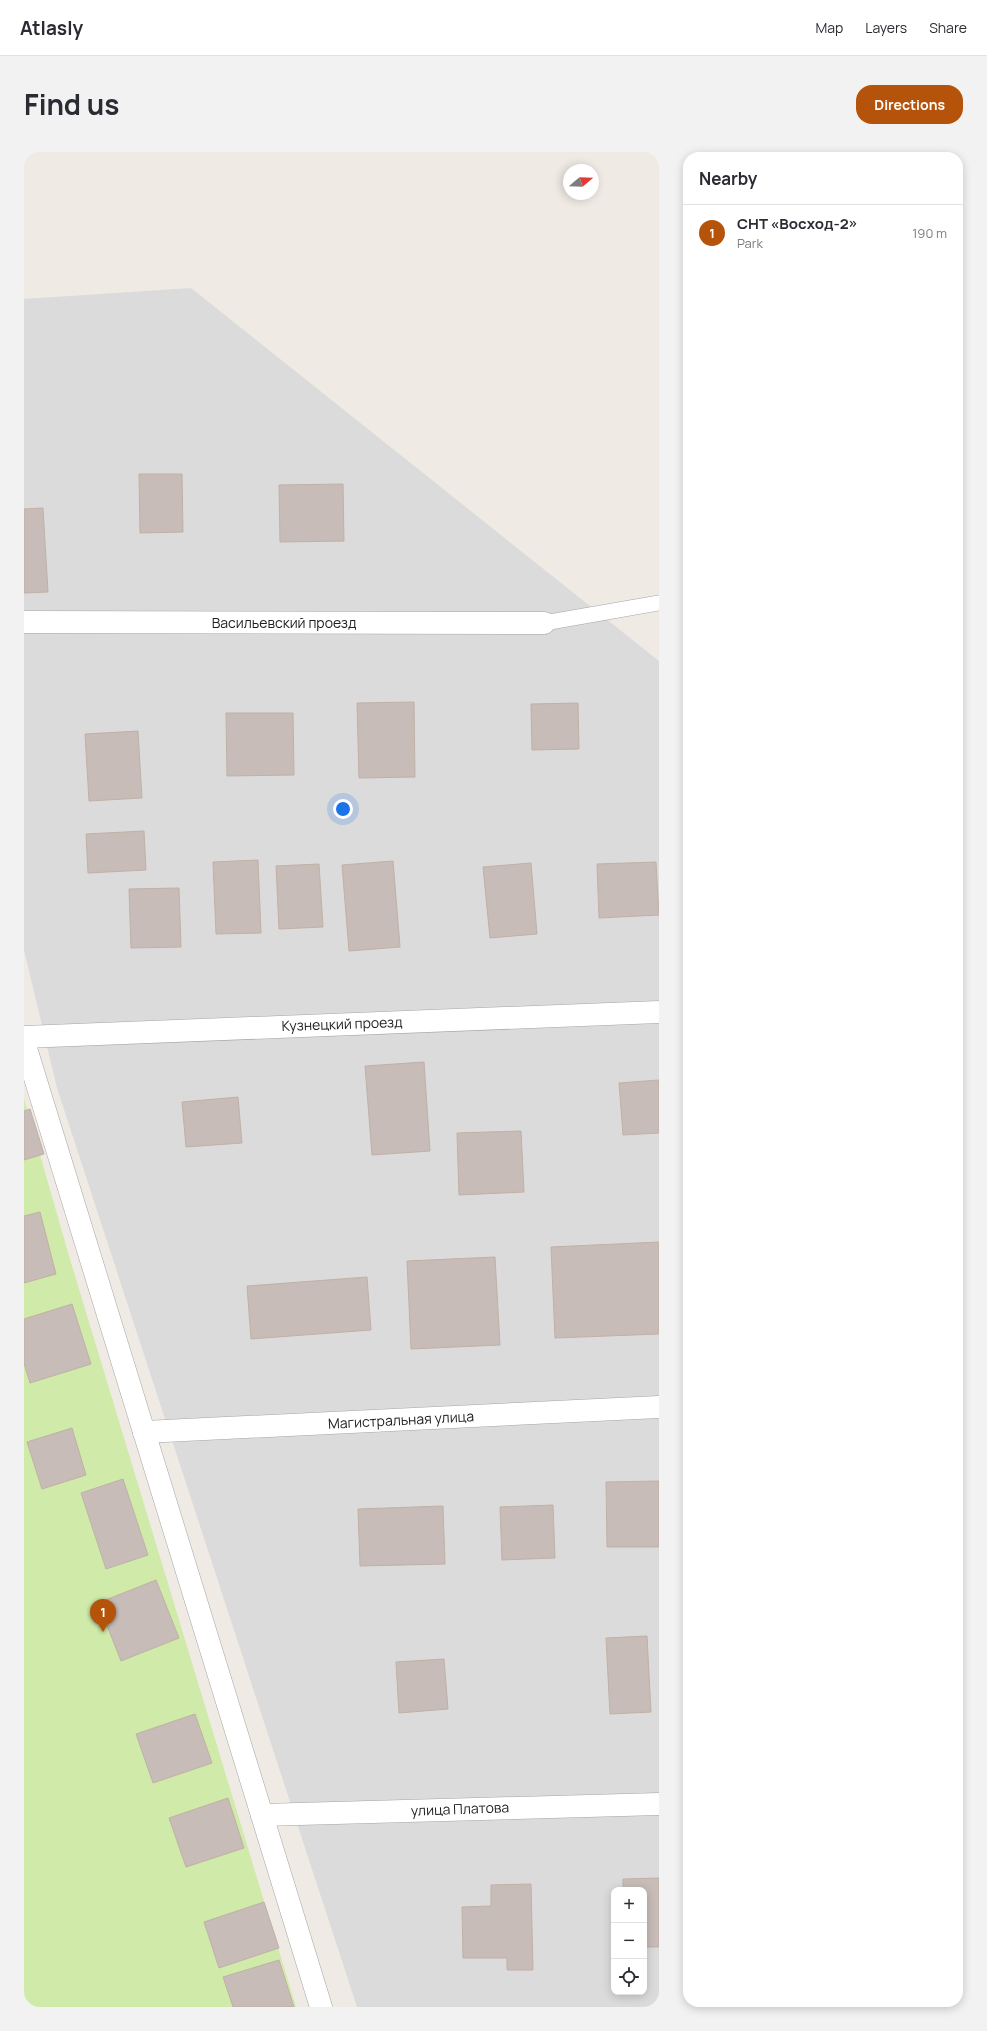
<!DOCTYPE html>
<meta charset="utf-8">
<style>
:root{--surface:#fff;--page:#f2f2f3;--text:#2b2b33;--muted:#7c7c81;--line:#e1e1e2;--accent:#b45309}
body{margin:0;font-family:Manrope,sans-serif;background:var(--page);color:var(--text)}
.controls{position:absolute;right:12px;bottom:12px;display:grid;overflow:hidden;border-radius:8px;box-shadow:0 2px 10px #0003}
.controls button{width:36px;height:36px;display:grid;place-items:center;padding:0;border:0;border-bottom:1px solid var(--line);background:var(--surface);color:var(--text);font:20px sans-serif}
.compass{position:absolute;left:539px;top:12px;width:36px;height:36px;border-radius:50%;background:var(--surface);box-shadow:0 2px 10px #0003;rotate:71deg}
.you{position:absolute;left:319px;top:657px;width:14px;height:14px;margin:-10px;border:3px solid #fff;border-radius:50%;background:#1a73e8;box-shadow:0 0 0 6px #1a73e833}
.badge{display:grid;place-items:center;width:26px;height:26px;border-radius:50%;background:var(--accent);color:#fff;font-size:13px;font-weight:700}
.pin{position:absolute;translate:-50% -33px;filter:drop-shadow(0 1px 2px #0008)}
.pin::after{content:'';position:absolute;top:21px;width:14px;height:12px;background:inherit;clip-path:polygon(0 0,100% 0,50% 100%)}
.list{margin:0;padding:0;list-style:none}
h2{display:flex;justify-content:space-between;align-items:center;height:52px;margin:0;padding:0 16px;font-size:17px}
h2 small{font-size:13px;font-weight:400;color:var(--muted)}
.list li{display:grid;grid-template-columns:26px 1fr auto;gap:12px;align-items:center;box-sizing:border-box;height:56px;padding:0 16px;border-top:1px solid var(--line)}
.list b{display:block;font-size:15px;white-space:nowrap}
.list p{margin:0;font-size:13px;white-space:nowrap;color:var(--muted)}
.list em{font-size:13px;font-style:normal;color:var(--muted)}
.icon{flex:none;width:22px;height:22px;fill:none;stroke:currentColor;stroke-width:2;stroke-linecap:round;stroke-linejoin:round}
.map{position:relative;flex:none;width:635px;height:1855px;overflow:hidden;border-radius:16px}
header{display:flex;align-items:center;gap:24px;box-sizing:border-box;height:56px;padding:0 20px;background:var(--surface);border-bottom:1px solid var(--line)}
header strong{font-size:19px}
nav{display:flex;gap:22px;margin-inline-start:auto;font-size:14px}
.intro{display:flex;align-items:center;justify-content:space-between;box-sizing:border-box;height:96px;padding:0 24px}
h1{margin:0;font-size:28px}
.button{padding:10px 18px;border-radius:16px;background:var(--accent);color:#fff;font-size:14px;font-weight:700}
main{display:flex;gap:24px;padding:0 24px}
aside{flex:1;background:var(--surface);border-radius:16px;box-shadow:0 2px 10px #0003}
.map>svg:first-child{display:block}
</style>
<header>
<strong>Atlasly</strong>
<nav><a>Map</a><a>Layers</a><a>Share</a></nav>
</header>
<div class="intro"><h1>Find us</h1><a class="button">Directions</a></div>
<main>
<div class="map">
<svg width="635" height="1855" viewBox="0 0 635 1855">
<rect width="100%" height="100%" fill="#efeae4"/>
<path fill="#dcdbdb" fill-rule="evenodd" d="M 167,136 L 635,509 L 635,1855 L 333,1855 L 33,936 L 0,798 L 0,147 ZM 590,1738 L 620,1738 L 620,1840 L 590,1840 Z"/>
<polygon fill="#cfeaa9" points="0,947 45,1104 272,1855 0,1855"/>
<g fill="#c7bcb7" stroke="#c1b0a6">
<polygon points="115,322 158,322 159,380 116,381"/>
<polygon points="319,332 320,389 256,390 255,333"/>
<polygon points="19,356 24,440 0,441 0,357"/>
<polygon points="390,550 391,625 335,626 333,551"/>
<polygon points="554,551 555,597 508,598 507,552"/>
<polygon points="202,561 269,561 270,623 203,624"/>
<polygon points="114,579 118,646 65,649 61,582"/>
<polygon points="120,679 122,718 64,721 62,682"/>
<polygon points="234,708 237,781 192,782 189,710"/>
<polygon points="369,709 376,795 325,799 318,713"/>
<polygon points="632,710 635,763 575,766 573,712"/>
<polygon points="507,711 513,782 466,786 459,715"/>
<polygon points="295,712 299,775 255,777 252,714"/>
<polygon points="155,736 157,795 107,796 105,737"/>
<polygon points="400,910 406,999 348,1003 341,914"/>
<polygon points="635,928 635,981 599,983 595,931"/>
<polygon points="214,945 218,991 162,995 158,950"/>
<polygon points="6,957 20,1002 0,1008 0,959"/>
<polygon points="497,979 500,1040 435,1043 433,981"/>
<polygon points="16,1060 32,1122 0,1131 0,1064"/>
<polygon points="635,1090 635,1182 531,1186 527,1095"/>
<polygon points="471,1105 476,1193 387,1197 383,1109"/>
<polygon points="343,1125 347,1178 227,1187 223,1134"/>
<polygon points="48,1152 67,1212 6,1231 0,1211 0,1167"/>
<polygon points="48,1276 62,1323 18,1337 3,1290"/>
<polygon points="99,1327 124,1403 82,1417 57,1341"/>
<polygon points="635,1329 635,1395 583,1395 582,1330"/>
<polygon points="529,1353 531,1406 478,1408 476,1355"/>
<polygon points="419,1354 421,1412 336,1414 334,1357"/>
<polygon points="132,1428 155,1486 97,1509 74,1451"/>
<polygon points="623,1484 627,1560 586,1562 582,1486"/>
<polygon points="420,1507 424,1557 375,1561 372,1510"/>
<polygon points="171,1562 188,1611 129,1631 112,1582"/>
<polygon points="204,1646 220,1696 162,1715 145,1666"/>
<polygon points="635,1726 635,1795 620,1795 620,1738 599,1738 599,1727"/>
<polygon points="507,1732 509,1818 483,1818 483,1806 439,1806 438,1755 467,1754 467,1733"/>
<polygon points="240,1750 255,1796 195,1816 180,1770"/>
<polygon points="255,1808 270,1855 209,1855 199,1825"/>
</g>
<g fill="none" stroke-linecap="round" stroke-linejoin="round">
<g stroke="#a5a5a5" stroke-width="16">
<polyline id="service" points="520,471 635,451"/>
</g>
<g stroke="#a5a5a5" stroke-width="23">
<g id="minor">
<polyline points="0,470 520,471"/>
<polyline points="0,885 635,860"/>
<polyline points="0,890 297,1855"/>
<polyline points="120,1280 635,1255"/>
<polyline points="238,1663 635,1652"/>
</g>
</g>
<use href="#service" stroke="#fff" stroke-width="15"/>
<use href="#minor" stroke="#fff" stroke-width="22"/>
</g>
<g text-anchor="middle" stroke-width="4" stroke-linejoin="round" paint-order="stroke">
<g font-size="14" fill="#1e1e1e" stroke="#fff">
<text x="260" y="476">Васильевский проезд</text>
<text transform="translate(318 872) rotate(-2)" y="5">Кузнецкий проезд</text>
<text transform="translate(377 1268) rotate(-3)" y="5">Магистральная улица</text>
<text transform="translate(436 1657) rotate(-2)" y="5">улица Платова</text>
</g>
</g>
</svg>
<div class="controls">
<button>+</button>
<button>−</button>
<button><svg class="icon" aria-label="locate" viewBox="0 0 24 24"><circle cx="12" cy="12" r="6"/><path d="M12 2v4M12 18v4M2 12h4M18 12h4"/></svg></button>
</div>
<svg class="compass" viewBox="-18 -18 36 36"><path d="M0-13l5 13h-10z" fill="#e53935"/><path d="M0 13l5-13h-10z" fill="#7c7c81"/></svg>
<div class="you"></div>
<div class="pin badge" style="left:79px;top:1480px">1</div>
</div>
<aside>
<h2>Nearby<small></small></h2>
<ul class="list">
<li><span class="badge">1</span><div><b>СНТ «Восход-2»</b><p>Park</p></div><em>190 m</em></li>
</ul>
</aside>
</main>
